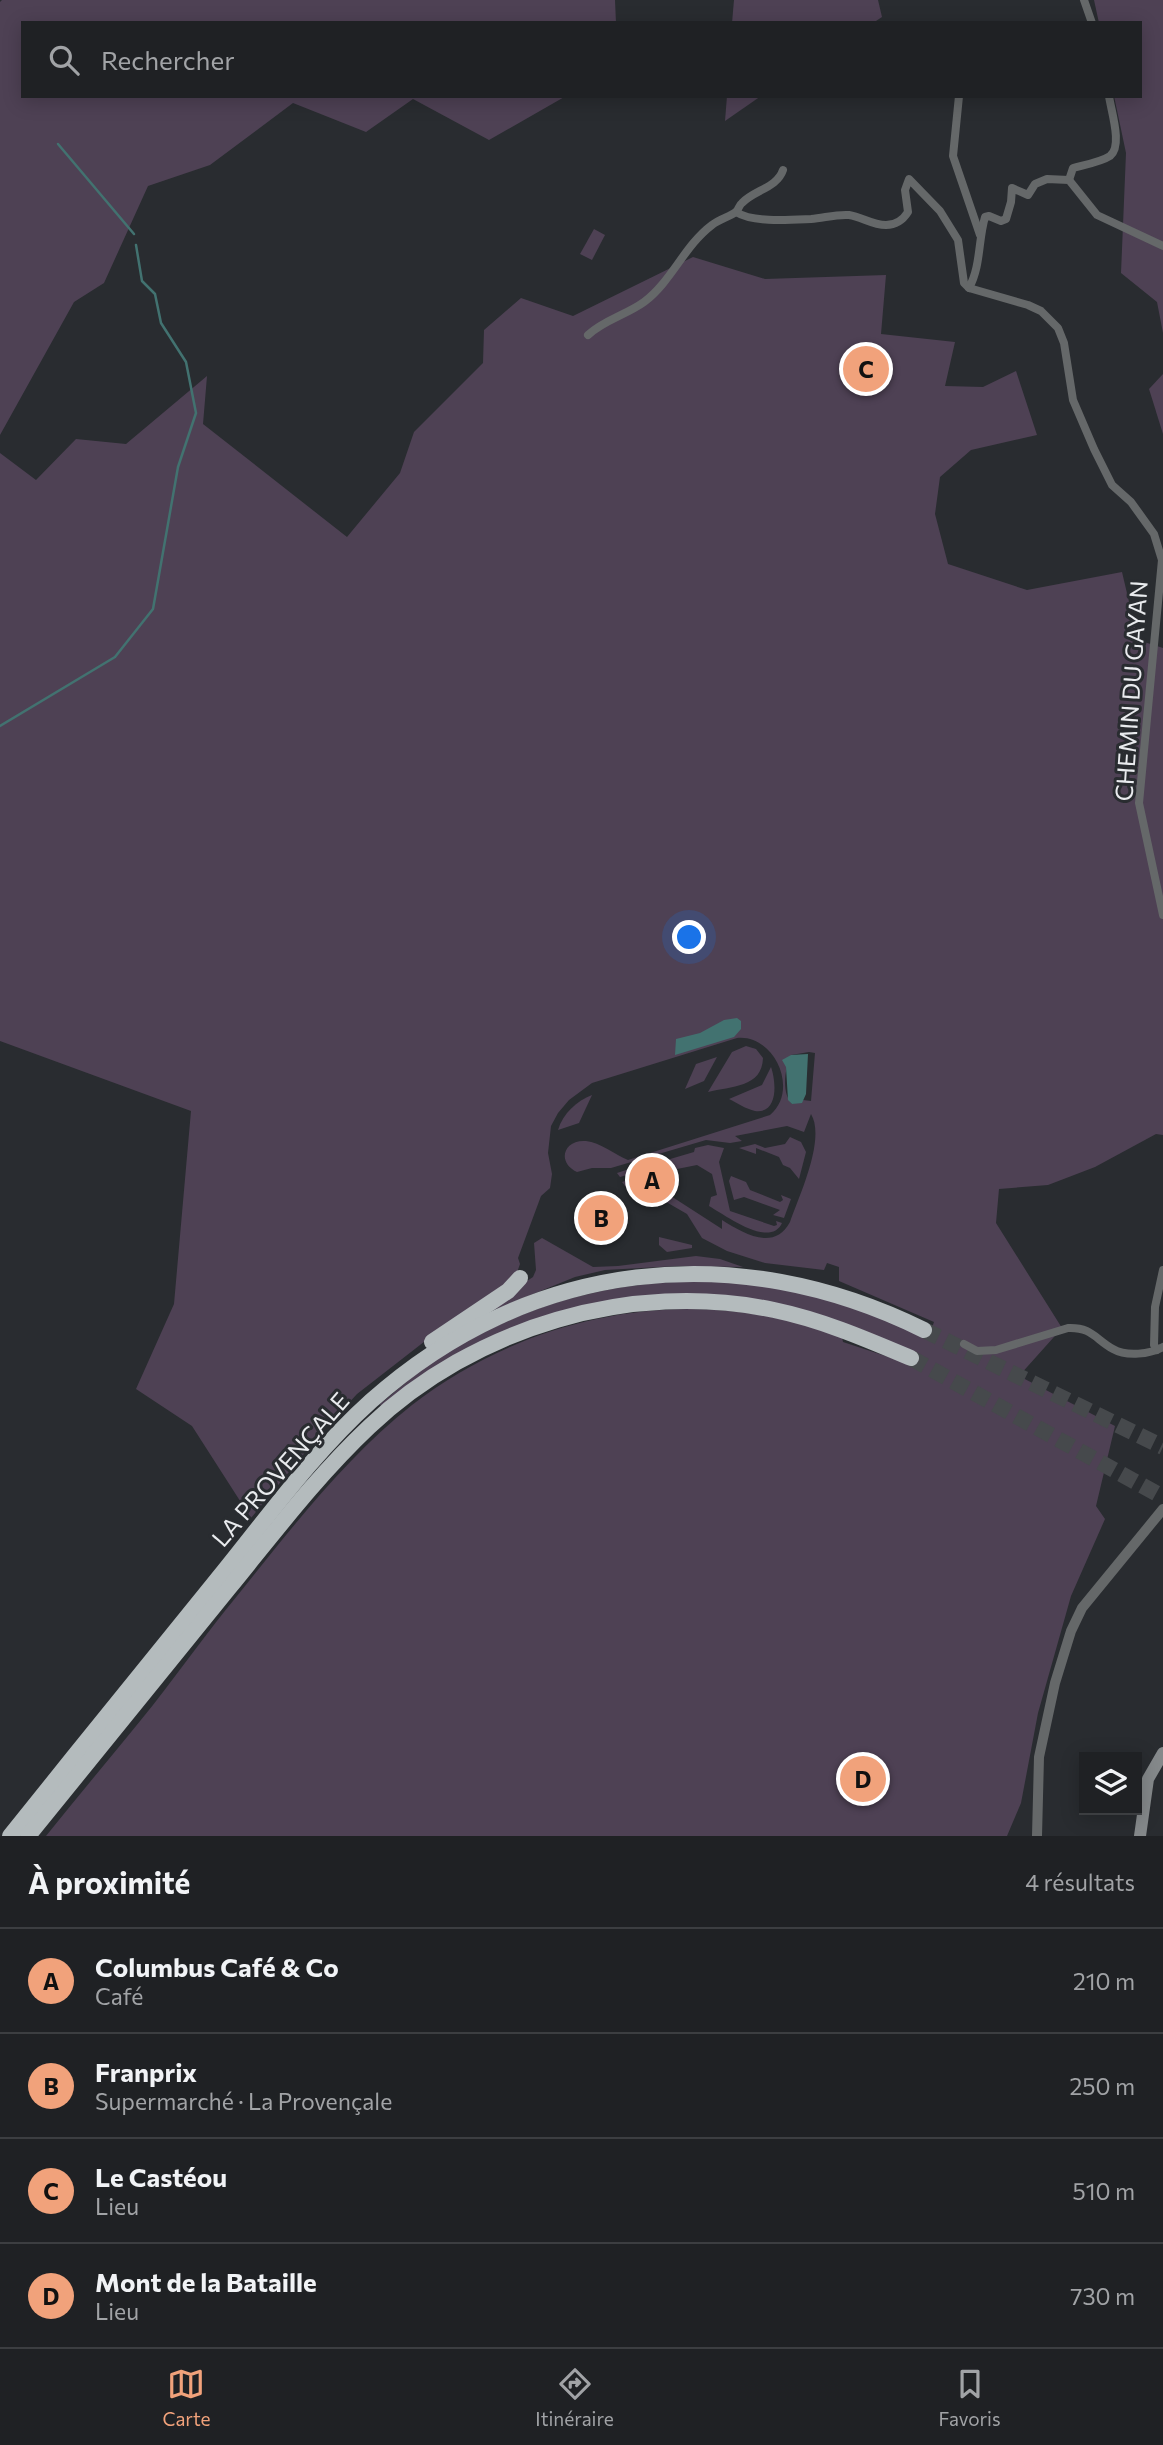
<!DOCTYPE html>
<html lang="fr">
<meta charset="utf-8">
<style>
:root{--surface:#1f2124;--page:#2c2e31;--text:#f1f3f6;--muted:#a1a3a6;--line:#3c3e41;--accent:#f1a27b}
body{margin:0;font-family:Commissioner,sans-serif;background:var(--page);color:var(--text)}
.controls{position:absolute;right:21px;bottom:21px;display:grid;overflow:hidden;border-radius:0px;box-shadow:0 4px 18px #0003}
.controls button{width:63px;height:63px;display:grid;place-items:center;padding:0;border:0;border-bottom:2px solid var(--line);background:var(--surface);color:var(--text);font:35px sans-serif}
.you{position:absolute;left:690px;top:938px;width:24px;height:24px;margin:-18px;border:5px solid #fff;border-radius:50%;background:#1a73e8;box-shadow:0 0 0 10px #1a73e833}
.badge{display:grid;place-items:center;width:46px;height:46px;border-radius:50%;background:var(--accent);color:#111;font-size:23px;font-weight:700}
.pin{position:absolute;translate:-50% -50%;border:4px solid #fff;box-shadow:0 2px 7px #0006}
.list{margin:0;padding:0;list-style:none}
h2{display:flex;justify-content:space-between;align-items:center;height:91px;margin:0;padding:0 28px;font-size:30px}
h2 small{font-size:23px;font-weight:400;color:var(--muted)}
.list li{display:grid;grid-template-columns:46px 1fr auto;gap:21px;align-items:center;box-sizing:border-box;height:105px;padding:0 28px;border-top:2px solid var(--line)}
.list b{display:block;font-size:26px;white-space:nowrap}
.list p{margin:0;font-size:23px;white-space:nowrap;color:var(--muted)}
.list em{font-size:23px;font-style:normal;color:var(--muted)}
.icon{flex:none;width:38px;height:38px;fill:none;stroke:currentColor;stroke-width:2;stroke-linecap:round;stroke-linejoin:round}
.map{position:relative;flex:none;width:1163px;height:1836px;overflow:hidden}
.search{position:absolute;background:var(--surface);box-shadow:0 4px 18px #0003;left:21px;right:21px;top:21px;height:77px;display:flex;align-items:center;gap:18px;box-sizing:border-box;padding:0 24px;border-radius:0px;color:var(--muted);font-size:26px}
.sheet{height:511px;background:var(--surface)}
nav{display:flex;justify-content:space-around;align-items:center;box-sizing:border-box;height:98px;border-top:2px solid var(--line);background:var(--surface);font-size:19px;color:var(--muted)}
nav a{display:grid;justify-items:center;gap:4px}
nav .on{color:var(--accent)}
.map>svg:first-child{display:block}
</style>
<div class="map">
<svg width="1163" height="1836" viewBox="0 0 1163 1836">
<rect width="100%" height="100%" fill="#292c30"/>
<g fill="#4e4154" fill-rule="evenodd">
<polygon points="2,0 615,0 616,23 23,23 23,96 566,96 489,140 413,99 366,132 293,103 210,165 148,186 104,283 74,302 0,435 0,2"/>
<polygon points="734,0 878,0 882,17 873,23 732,23"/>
<polygon points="1094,0 1163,0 1163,333 1157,302 1121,273 1126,153 1114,96 1140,96 1140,23 1099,23"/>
<polygon points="727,96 761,96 725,121"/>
<polygon points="594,229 605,235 592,260 580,254"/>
<path d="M 693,257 L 765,279 L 886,275 L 881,334 L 955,342 L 945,386 L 983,387 L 1016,371 L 1037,435 L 971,450 L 940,477 L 935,514 L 948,564 L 1027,590 L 1122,572 L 1138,640 L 1163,648 L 1163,1135 L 1156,1134 L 1095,1167 L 1048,1185 L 999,1189 L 996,1223 L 1062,1328 L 1019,1376 L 1115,1426 L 1096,1506 L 1105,1519 L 1071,1596 L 1038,1713 L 1021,1803 L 1007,1836 L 46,1836 C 81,1792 118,1749 153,1705 C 181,1669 208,1631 237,1596 C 289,1531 347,1456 412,1405 C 512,1327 646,1292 771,1317 C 795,1321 819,1330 842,1337 L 843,1342 L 916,1366 L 921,1356 L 863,1330 L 793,1309 L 590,1305 L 402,1390 L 381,1406 L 380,1404 C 400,1388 420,1369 442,1355 C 453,1347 467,1341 479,1335 C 568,1288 663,1274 762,1285 C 818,1291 876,1316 929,1336 L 934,1322 L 839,1281 L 839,1267 L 827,1263 L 824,1270 L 765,1263 L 727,1251 L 702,1238 L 687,1214 L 661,1199 L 646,1198 L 631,1194 L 622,1182 C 638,1177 649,1175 664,1183 L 660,1189 L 722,1229 L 722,1220 C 743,1233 774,1252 790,1222 C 799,1196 826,1139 811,1114 L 804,1132 L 787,1126 L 735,1136 L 742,1141 L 730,1143 L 706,1140 L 611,1168 L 592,1168 L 577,1172 C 556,1162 564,1139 586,1141 C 600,1142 615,1155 628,1160 L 770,1115 C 800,1090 774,1034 737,1038 L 592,1083 L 569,1100 L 558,1113 L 551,1126 L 548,1153 L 552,1174 L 550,1188 L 541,1196 L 518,1258 L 520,1264 L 514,1281 L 447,1324 L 357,1394 L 322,1432 L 251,1518 L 192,1426 L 136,1389 L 174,1304 L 191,1111 L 0,1041 L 0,453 L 36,480 L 76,439 L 126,444 L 207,376 L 203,424 L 347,537 L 400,473 L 414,432 L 483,363 L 484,330 L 521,298 L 573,316 ZM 809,1052 L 815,1053 L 811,1101 L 803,1100 L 792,1104 C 781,1093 785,1068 791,1055 Z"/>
<polygon points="1163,374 1163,434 1149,389"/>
<path d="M 746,1046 L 756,1049 L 763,1058 C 762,1088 731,1086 708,1092 L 732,1052 Z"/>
<polygon points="717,1057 704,1081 685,1089 696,1064"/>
<path d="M 771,1067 C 776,1081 779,1114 755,1111 C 746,1109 737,1103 729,1099 L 762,1085 Z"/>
<path d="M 592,1095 L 579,1123 L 558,1130 C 563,1113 577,1101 592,1095 Z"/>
<polygon points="790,1137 801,1142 806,1152 799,1179 790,1168 783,1165 779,1157 756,1148 756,1154 739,1148 755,1144 765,1148 785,1144"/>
<path d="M 708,1145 L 724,1148 L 719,1162 L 730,1211 L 774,1226 L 777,1225 L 776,1221 L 782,1223 C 770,1249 725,1215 709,1206 L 711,1197 L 717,1195 L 712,1174 L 697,1165 L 672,1170 L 672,1180 C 650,1167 644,1170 620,1177 L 617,1173 L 656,1160 L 660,1162 L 694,1152 L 695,1148 Z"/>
<polygon points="731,1176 746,1182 750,1190 780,1202 783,1200 781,1195 791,1199 784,1218 773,1215 780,1210 744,1197 734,1200 729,1181"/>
<polygon points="659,1237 692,1245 692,1248 667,1252 659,1245"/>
<polygon points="542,1238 593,1267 618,1266 696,1256 720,1259 743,1267 678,1266 605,1270 575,1277 477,1317 475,1315 533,1277 536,1270 534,1243"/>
</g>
<g fill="#427270">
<polygon points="737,1018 741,1021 741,1029 734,1037 675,1055 676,1039 700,1033 724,1020"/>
<polygon points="808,1054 806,1094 802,1103 792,1104 788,1100 786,1067 782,1060 791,1055"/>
</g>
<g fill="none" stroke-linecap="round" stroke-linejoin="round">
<g stroke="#427270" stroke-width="2.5">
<polyline points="58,144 134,234"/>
<polyline points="0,726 115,657 153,609 178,467 196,413 186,362 161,323 155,294 142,281 136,245"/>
</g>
<g stroke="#46494c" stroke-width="16" stroke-dasharray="16 8" stroke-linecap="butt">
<polyline points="924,1330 1163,1447"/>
<polyline points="911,1358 1163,1497"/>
</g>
<g stroke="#656869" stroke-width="8">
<polyline points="1084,0 1092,23"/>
<polyline points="959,96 953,156 980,235"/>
<path d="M 1069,180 L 1073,168 C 1084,165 1101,162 1110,156 C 1123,146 1111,111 1109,96"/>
<path d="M 736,212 C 753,223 790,220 811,219 C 824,218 836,214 849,215 C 862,217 872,225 886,225 C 895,225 903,220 908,212 L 905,190 L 909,179 L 940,211 L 958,240 L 964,283 L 969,288 L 1028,305 L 1041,311 L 1058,328 L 1064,343 L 1073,400 L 1094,449 L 1112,485 L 1131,502 L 1154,534 L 1162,560 L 1139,803 L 1163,915"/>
<path d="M 969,288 C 981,266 978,241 985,217 L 989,216 L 1001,221 L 1006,219 L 1011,202 L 1012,188 L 1028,195 L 1035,184 L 1047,179 L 1069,180 L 1097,215 L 1163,246"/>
<path d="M 588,335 C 604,320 626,315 644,302 C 672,281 684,246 712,225 C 719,219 729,217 736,212 C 739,209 739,205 742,203 C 754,190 777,188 783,170"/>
<path d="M 964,1344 L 977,1351 L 996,1350 L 1068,1328 C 1092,1327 1095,1339 1113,1349 C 1127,1357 1150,1354 1163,1347"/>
<polyline points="1157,1350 1154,1345 1155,1307 1163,1270"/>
</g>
<polyline stroke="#656869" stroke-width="10" points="1037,1836 1039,1757 1055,1683 1071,1631 1082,1608 1163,1509"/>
<polyline stroke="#85898b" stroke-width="12" points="1140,1836 1148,1779 1163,1753"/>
<g stroke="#b4bbbd" stroke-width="16">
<polyline points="432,1342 508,1291 520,1278"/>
<path d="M 10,1836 C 78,1751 147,1666 215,1582 C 265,1521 312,1454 371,1401 C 530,1259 736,1237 924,1330"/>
<path d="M 28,1836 C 95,1753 162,1670 229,1588 C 274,1533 317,1476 369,1427 C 474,1327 631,1280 774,1310 C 822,1320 866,1339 911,1358"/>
</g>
</g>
<g text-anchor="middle" stroke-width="6" stroke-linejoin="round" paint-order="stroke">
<g font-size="24" fill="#e9ebee" stroke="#292c30">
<text transform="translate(1132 691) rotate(-86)" y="8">CHEMIN DU GAYAN</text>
<text transform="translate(281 1470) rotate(-49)" y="8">LA PROVENÇALE</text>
</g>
</g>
</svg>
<div class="controls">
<button><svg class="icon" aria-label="layers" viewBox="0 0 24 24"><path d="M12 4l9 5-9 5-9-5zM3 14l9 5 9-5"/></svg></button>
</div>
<div class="you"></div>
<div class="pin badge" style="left:652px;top:1180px">A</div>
<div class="pin badge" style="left:601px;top:1218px">B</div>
<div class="pin badge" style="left:866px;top:369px">C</div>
<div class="pin badge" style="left:863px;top:1779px">D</div>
<div class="search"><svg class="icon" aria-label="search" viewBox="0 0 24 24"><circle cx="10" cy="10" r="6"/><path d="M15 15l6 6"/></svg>Rechercher</div>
</div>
<section class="sheet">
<h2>À proximité<small>4 résultats</small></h2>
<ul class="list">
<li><span class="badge">A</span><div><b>Columbus Café &amp; Co</b><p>Café</p></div><em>210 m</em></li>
<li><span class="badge">B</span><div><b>Franprix</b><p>Supermarché · La Provençale</p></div><em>250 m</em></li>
<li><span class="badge">C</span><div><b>Le Castéou</b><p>Lieu</p></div><em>510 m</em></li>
<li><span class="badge">D</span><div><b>Mont de la Bataille</b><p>Lieu</p></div><em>730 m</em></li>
</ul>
</section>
<nav>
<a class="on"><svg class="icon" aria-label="map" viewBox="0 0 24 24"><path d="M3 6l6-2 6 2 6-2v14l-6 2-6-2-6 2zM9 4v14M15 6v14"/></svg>Carte</a>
<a><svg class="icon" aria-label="directions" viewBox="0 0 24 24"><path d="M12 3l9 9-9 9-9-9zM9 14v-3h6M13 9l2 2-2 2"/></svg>Itinéraire</a>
<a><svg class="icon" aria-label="saved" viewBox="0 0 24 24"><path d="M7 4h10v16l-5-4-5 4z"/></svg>Favoris</a>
</nav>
